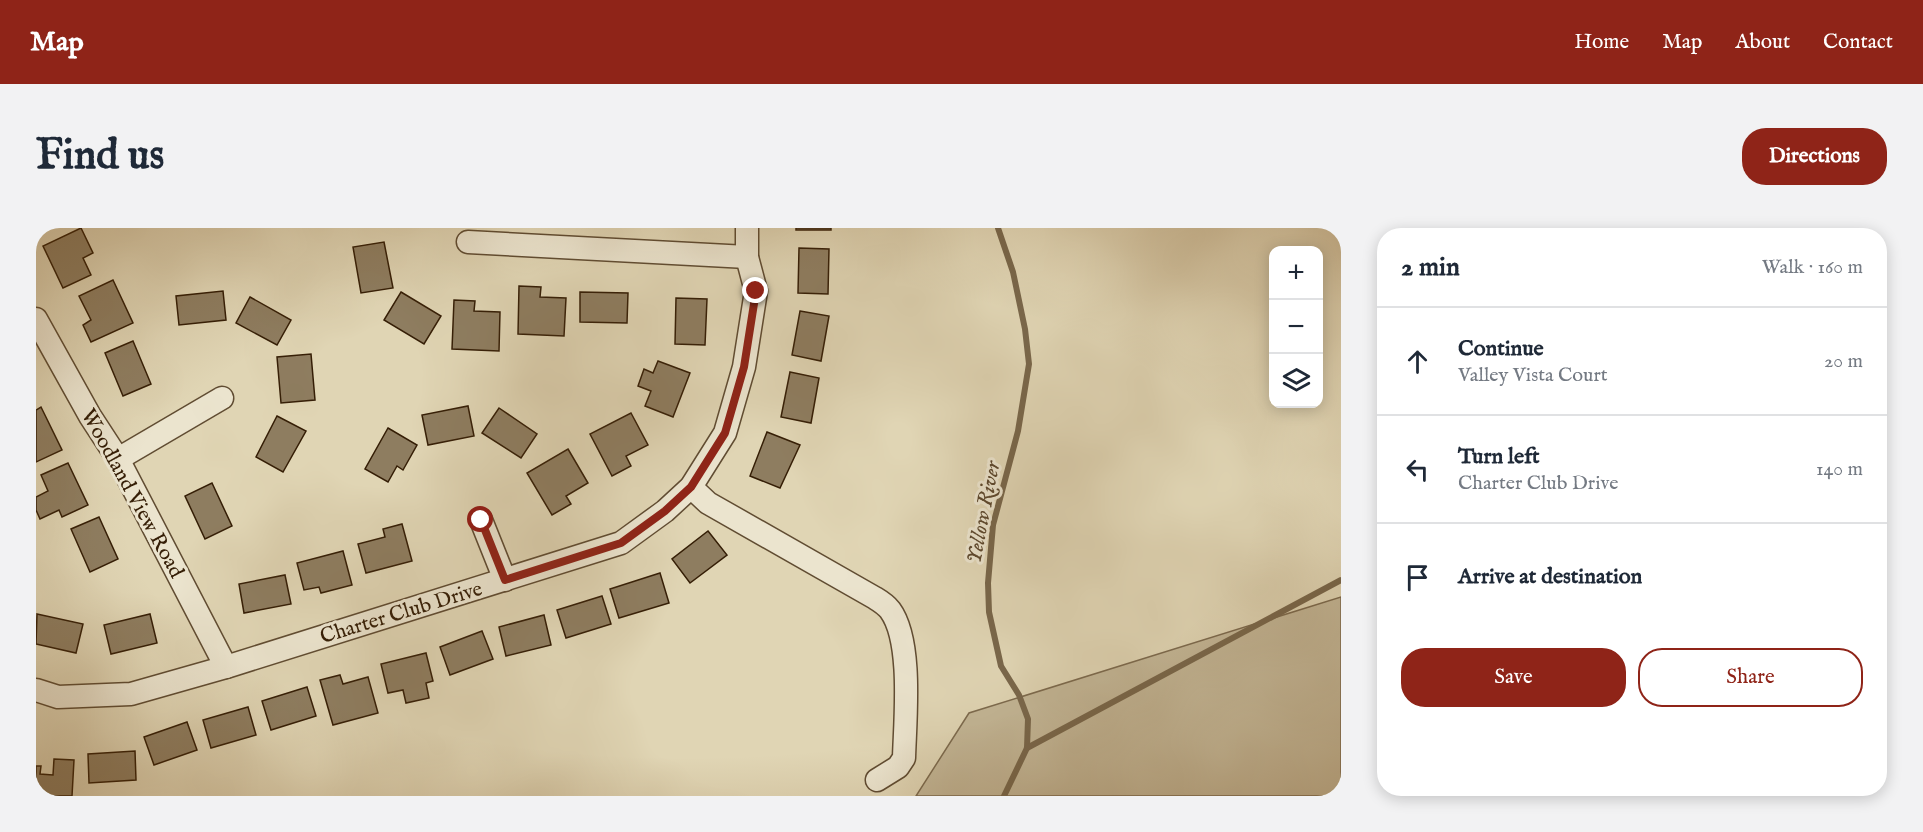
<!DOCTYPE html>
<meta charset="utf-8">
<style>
:root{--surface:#fff;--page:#f2f2f3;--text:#1f2937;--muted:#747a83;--line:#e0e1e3;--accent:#8f2418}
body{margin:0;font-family:"IM FELL English",serif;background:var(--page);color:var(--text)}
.controls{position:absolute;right:18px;top:18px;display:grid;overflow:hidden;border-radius:12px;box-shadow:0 3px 15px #0003}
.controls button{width:54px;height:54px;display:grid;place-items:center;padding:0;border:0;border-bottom:2px solid var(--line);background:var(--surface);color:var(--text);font:30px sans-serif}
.stop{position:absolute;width:18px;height:18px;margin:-14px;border:4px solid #8f2418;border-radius:50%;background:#fff}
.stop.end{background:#8f2418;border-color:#fff;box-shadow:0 2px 6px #0008}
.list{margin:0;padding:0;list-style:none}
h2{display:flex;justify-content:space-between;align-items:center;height:78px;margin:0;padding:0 24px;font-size:26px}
h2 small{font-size:20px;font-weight:400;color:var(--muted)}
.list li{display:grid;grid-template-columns:39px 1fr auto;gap:18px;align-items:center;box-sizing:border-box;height:108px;padding:0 24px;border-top:2px solid var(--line)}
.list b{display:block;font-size:22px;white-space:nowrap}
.list p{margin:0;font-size:20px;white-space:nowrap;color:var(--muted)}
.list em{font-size:20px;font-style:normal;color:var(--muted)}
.actions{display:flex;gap:12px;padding:18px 24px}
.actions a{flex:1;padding:14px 0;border:2px solid var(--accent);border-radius:24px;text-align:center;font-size:21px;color:var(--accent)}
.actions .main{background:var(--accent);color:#fff}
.icon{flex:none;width:33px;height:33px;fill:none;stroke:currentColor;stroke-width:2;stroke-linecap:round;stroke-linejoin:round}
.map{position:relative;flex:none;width:1305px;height:568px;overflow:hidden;border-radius:24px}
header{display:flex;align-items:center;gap:36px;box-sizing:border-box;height:84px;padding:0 30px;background:var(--accent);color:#fff}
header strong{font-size:28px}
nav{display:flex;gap:33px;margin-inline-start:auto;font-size:21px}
.intro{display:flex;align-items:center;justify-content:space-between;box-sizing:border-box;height:144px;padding:0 36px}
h1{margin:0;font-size:42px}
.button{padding:15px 27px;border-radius:24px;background:var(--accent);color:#fff;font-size:21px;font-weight:700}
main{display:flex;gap:36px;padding:0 36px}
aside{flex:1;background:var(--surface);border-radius:24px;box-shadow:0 3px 15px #0003}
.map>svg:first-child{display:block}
</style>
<header>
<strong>Map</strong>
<nav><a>Home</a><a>Map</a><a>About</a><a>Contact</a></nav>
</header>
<div class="intro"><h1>Find us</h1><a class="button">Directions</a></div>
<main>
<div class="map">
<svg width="1305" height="568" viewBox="0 0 1305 568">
<rect width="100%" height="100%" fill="#e0d5b4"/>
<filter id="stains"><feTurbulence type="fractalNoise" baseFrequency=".00333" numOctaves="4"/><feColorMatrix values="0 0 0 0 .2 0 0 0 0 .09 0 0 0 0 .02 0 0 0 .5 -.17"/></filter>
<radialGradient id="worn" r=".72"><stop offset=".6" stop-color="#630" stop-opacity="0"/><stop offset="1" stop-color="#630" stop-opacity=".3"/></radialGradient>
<polygon fill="#c3b696" stroke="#7c6a4e" stroke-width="1.5" points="1305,369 1305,568 880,568 933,485"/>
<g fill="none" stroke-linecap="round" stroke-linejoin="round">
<g stroke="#79674b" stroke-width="6">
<polyline points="962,0 977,44 989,101 993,136 982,203 957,297 952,355 953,384 965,438 983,467 992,491 991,520 968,568"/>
<polyline points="991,520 1305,352"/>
</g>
</g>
<g fill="#8e7d60" stroke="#351e06" stroke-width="1.5">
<polygon points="45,0 57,25 47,30 55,47 27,60 7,18"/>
<rect x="760" y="0" width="35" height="2"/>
<polygon points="348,14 357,60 325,65 317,19"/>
<polygon points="763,20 793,21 792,66 762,65"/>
<polygon points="77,52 97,95 55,114 47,97 55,92 43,68"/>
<polygon points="483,58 505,59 504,69 530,70 528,108 482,106"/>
<polygon points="187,63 190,92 143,97 140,68"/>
<polygon points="365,64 405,88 388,116 348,92"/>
<polygon points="544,64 592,65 591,95 544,94"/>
<polygon points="214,69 255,92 241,117 200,95"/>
<polygon points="640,70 671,71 669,117 639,116"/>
<polygon points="418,72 439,73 438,83 464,84 463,123 416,121"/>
<polygon points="764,83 793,88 785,133 756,127"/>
<polygon points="97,113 115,156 87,168 69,125"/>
<polygon points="275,126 279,172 245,175 241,129"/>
<polygon points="622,133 654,145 637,189 609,178 615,163 602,158 608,141 617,145"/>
<polygon points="754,144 783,150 775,195 745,189"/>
<polygon points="432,178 438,208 392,217 386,187"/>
<polygon points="5,179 26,222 0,234 0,182"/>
<polygon points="463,180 501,206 485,230 446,205"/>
<polygon points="595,185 612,217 590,228 595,238 576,248 554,206"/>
<polygon points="241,188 270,203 247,244 220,229"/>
<polygon points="352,200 381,217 367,242 361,238 352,254 329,241"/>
<polygon points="731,204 764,217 744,260 714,248"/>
<polygon points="532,221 552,255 530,268 535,276 516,287 491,245"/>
<polygon points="32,235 52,277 26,289 23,282 4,291 0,282 0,269 12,263 5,247"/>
<polygon points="176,255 196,298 169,311 149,268"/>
<polygon points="63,289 82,331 54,344 35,301"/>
<polygon points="366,296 376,333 330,345 322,316 349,309 347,301"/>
<polygon points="672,303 691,327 654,355 636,331"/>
<polygon points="307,323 316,357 285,365 283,359 268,362 261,335"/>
<polygon points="624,345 633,375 583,390 574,361"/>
<polygon points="249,347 255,376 208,385 203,356"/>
<polygon points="566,368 575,396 530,410 521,382"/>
<polygon points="1,386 47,396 40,425 0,416"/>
<polygon points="114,386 121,415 75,426 68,397"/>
<polygon points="508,387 515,417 470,428 463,399"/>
<polygon points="446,403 457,431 414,447 404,419"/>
<polygon points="390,425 397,453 390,455 393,470 370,475 367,462 352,465 345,436"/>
<polygon points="304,447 307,456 332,449 342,485 297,497 284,452"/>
<polygon points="271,459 280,488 235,502 226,473"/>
<polygon points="212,479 220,507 175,520 167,492"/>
<polygon points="151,494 161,522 118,537 108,509"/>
<polygon points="99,523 100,552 53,555 52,526"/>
<polygon points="18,531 38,532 36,568 0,568 0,538 5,538 4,546 17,547"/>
</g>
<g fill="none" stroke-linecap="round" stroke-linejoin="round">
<g stroke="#604c32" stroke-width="25">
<g id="minor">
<polyline points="432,14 711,29"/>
<polyline points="0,91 54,188 82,231 190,439"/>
<polyline points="82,231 186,170"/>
<path d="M 655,259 L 672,275 L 839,370 C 844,373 850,377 854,382 C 877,413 869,492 868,530 L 862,539 L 841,552"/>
<polyline points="445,292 469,352"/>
<polyline points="0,462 22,469 95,466 190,439 585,315 629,283 655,259 689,205 708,139 720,63 711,29 711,0"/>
</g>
</g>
<use href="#minor" stroke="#ebe4ce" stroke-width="22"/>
</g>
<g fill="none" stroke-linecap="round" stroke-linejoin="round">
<polyline stroke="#8f2418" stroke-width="8" points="445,292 469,352 585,315 629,283 655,259 689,205 708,139 720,63"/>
</g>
<g text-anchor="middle" stroke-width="6" stroke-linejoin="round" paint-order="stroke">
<g font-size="21" fill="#351e06" stroke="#ebe4ce">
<text transform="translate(97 265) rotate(61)" y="7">Woodland View Road</text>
<text transform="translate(365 384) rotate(-17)" y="7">Charter Club Drive</text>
</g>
<g font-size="22" font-style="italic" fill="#5d482e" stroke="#ebe4ce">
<text transform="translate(946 284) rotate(-79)" y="8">Yellow River</text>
</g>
</g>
<rect width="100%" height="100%" filter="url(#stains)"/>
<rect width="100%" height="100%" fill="url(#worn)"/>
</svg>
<div class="controls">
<button>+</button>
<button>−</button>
<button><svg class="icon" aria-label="layers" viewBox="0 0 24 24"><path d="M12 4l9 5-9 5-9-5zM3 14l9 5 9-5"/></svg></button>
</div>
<div class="stop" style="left:445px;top:292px"></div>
<div class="stop end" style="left:720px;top:63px"></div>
</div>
<aside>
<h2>2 min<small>Walk · 160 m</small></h2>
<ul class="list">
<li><svg class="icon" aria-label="ahead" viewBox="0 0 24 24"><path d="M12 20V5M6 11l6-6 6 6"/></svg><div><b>Continue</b><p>Valley Vista Court</p></div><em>20 m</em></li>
<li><svg class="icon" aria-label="left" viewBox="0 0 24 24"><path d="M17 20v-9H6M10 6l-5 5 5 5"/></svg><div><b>Turn left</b><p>Charter Club Drive</p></div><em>140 m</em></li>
<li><svg class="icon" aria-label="arrive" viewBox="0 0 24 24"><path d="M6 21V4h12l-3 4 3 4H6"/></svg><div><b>Arrive at destination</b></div></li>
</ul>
<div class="actions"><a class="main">Save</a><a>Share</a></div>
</aside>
</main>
